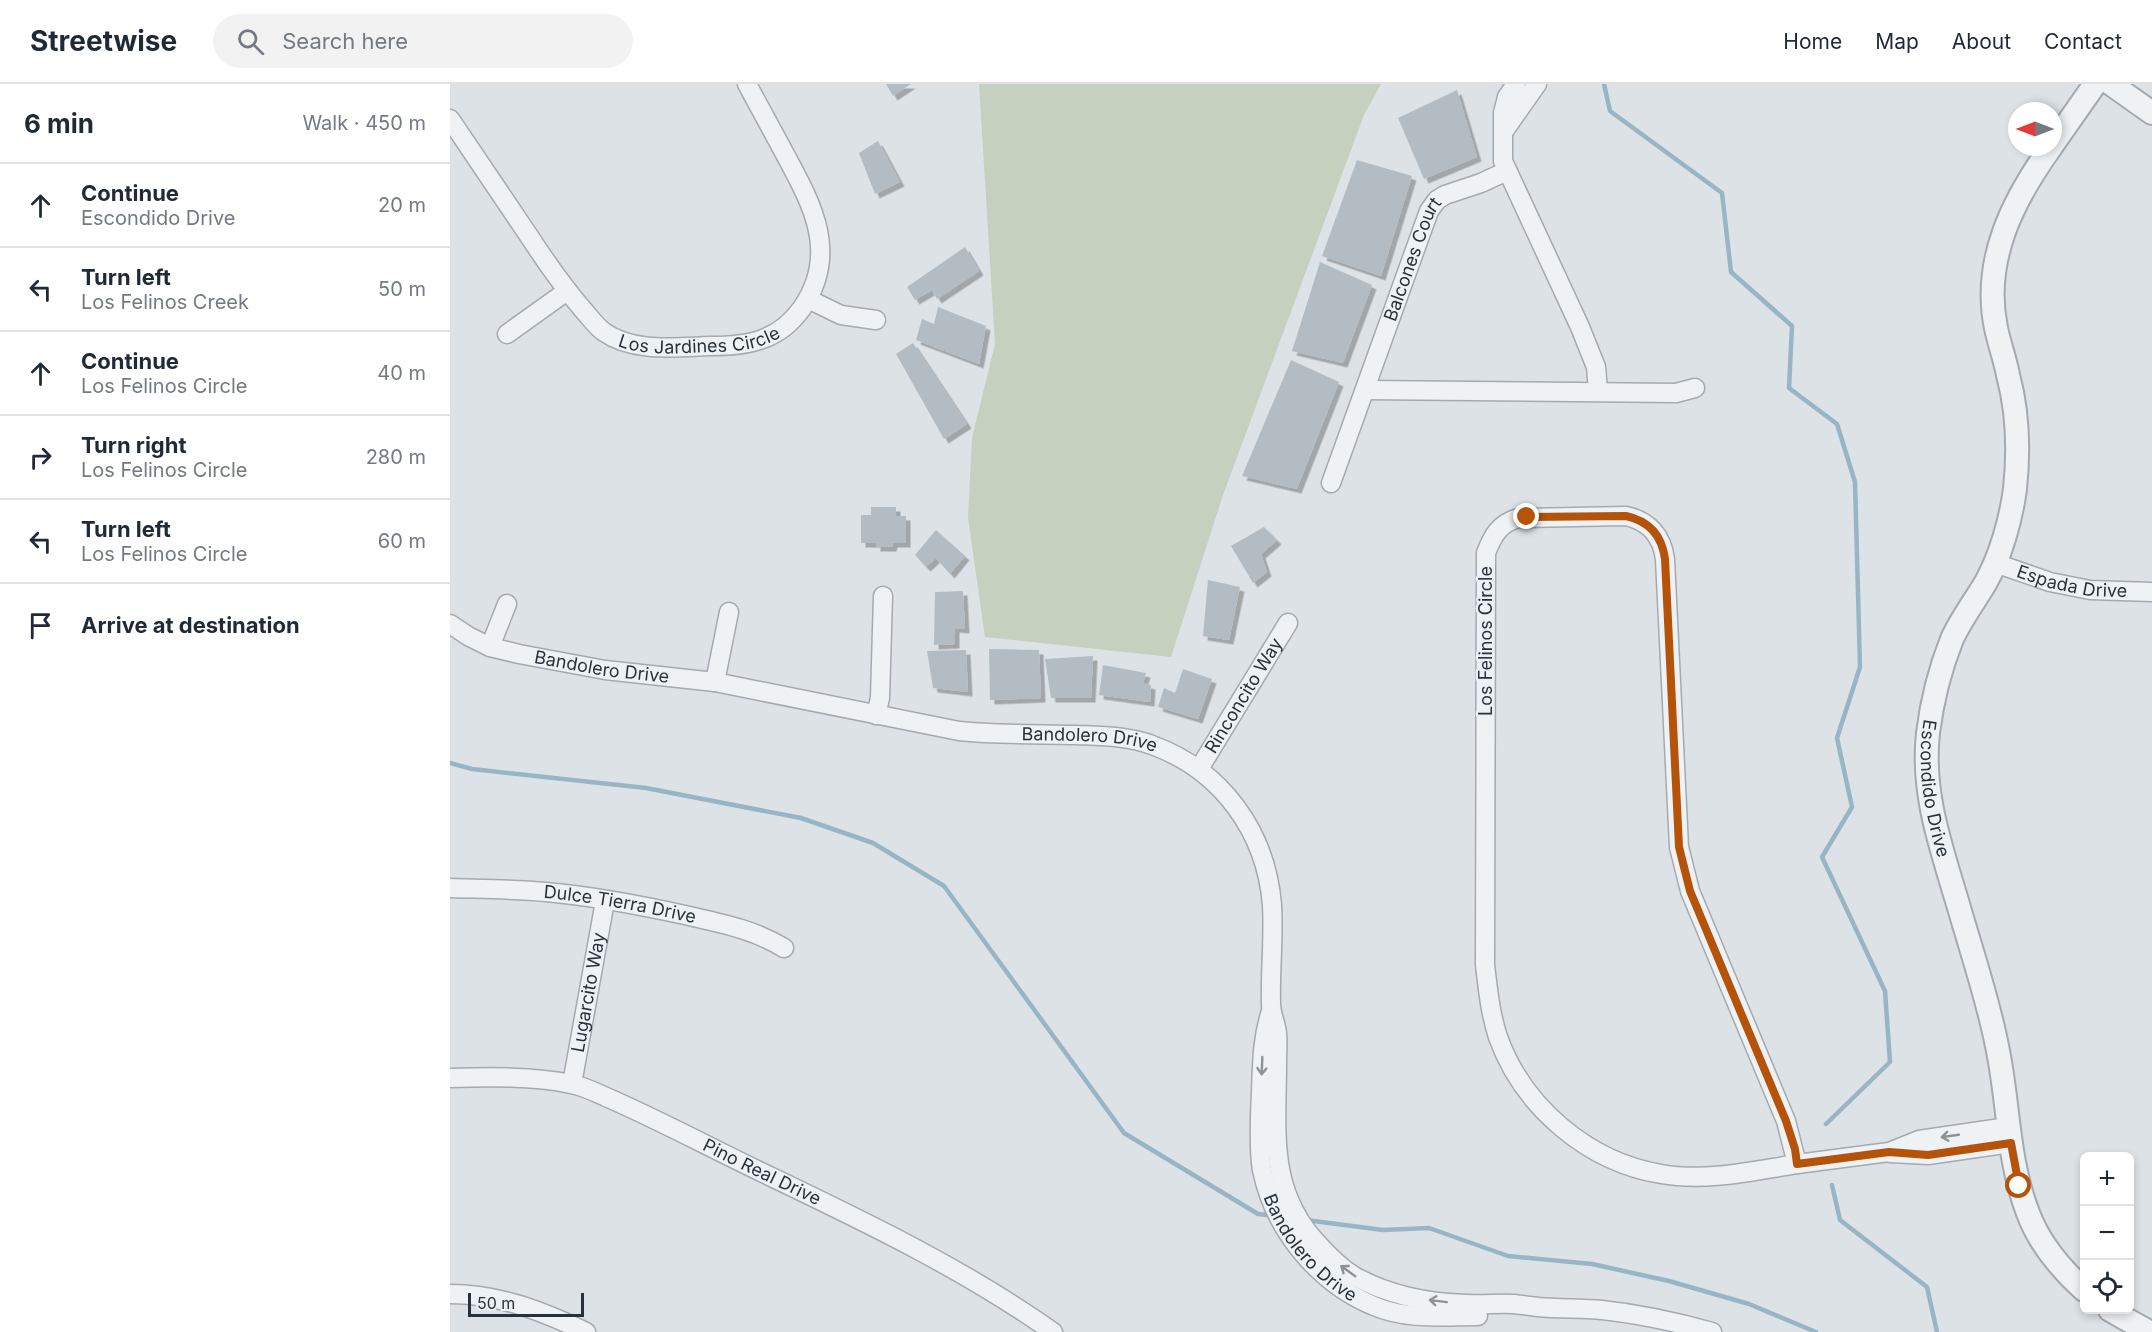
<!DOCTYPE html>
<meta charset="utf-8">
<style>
:root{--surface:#fff;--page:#f2f2f3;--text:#1f2937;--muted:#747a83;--line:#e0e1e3}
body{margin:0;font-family:Inter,sans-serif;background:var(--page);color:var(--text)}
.controls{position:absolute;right:18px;bottom:18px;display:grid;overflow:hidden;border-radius:9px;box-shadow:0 3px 9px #0003}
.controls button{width:54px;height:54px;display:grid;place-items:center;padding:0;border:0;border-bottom:2px solid var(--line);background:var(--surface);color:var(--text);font:30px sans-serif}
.compass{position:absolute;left:1558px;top:18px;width:54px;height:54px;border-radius:50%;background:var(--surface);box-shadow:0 3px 9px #0003;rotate:270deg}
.scale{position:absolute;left:18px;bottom:15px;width:116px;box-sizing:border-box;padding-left:6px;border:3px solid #27323c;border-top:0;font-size:16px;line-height:21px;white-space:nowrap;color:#27323c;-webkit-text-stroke:4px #ecf0f4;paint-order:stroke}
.stop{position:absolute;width:18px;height:18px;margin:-14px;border:4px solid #b45309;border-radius:50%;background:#fff}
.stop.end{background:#b45309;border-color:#fff;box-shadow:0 2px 6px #0008}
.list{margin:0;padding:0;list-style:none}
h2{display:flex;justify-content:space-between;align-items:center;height:78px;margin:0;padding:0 24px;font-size:26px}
h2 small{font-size:20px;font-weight:400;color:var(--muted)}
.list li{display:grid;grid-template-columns:39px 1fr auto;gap:18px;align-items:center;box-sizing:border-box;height:84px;padding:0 24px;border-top:2px solid var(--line)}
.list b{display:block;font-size:22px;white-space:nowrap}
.list p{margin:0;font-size:20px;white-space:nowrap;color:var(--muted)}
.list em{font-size:20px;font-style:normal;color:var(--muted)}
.icon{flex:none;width:33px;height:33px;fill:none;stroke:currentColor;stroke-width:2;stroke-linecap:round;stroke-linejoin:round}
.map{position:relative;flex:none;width:1702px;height:1248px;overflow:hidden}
header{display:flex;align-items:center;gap:36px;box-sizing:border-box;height:84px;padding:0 30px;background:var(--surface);border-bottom:2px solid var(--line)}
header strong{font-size:28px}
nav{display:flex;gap:33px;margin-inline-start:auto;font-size:21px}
.search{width:420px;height:54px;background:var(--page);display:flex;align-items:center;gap:15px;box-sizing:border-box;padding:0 21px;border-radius:33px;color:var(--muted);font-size:22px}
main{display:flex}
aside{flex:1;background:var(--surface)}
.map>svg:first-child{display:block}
</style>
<header>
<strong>Streetwise</strong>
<div class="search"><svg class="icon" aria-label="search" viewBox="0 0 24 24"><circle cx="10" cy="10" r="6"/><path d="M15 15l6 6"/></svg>Search here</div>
<nav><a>Home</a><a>Map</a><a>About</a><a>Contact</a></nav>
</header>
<main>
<aside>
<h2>6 min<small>Walk · 450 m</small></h2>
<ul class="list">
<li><svg class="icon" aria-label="ahead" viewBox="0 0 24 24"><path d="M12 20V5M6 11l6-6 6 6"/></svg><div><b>Continue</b><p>Escondido Drive</p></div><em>20 m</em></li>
<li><svg class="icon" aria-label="left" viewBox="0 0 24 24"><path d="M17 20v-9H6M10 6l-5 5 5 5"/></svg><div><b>Turn left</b><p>Los Felinos Creek</p></div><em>50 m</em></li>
<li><svg class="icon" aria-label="ahead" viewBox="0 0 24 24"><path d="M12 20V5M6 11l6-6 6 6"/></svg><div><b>Continue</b><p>Los Felinos Circle</p></div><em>40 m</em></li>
<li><svg class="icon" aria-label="right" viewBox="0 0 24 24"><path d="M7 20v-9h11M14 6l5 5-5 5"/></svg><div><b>Turn right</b><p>Los Felinos Circle</p></div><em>280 m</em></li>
<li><svg class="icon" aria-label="left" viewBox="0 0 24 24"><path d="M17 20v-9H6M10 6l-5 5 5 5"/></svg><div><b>Turn left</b><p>Los Felinos Circle</p></div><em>60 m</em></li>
<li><svg class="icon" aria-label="arrive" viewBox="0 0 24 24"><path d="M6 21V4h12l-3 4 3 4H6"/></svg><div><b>Arrive at destination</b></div></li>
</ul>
</aside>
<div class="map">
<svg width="1702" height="1248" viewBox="0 0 1702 1248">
<defs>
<filter id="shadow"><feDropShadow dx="4.5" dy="4.5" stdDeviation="0" flood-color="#0004"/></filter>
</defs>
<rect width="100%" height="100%" fill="#dde2e6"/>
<polygon fill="#c5d0be" points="529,0 931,0 914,31 773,411 721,573 535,553 518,434 522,354 545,260"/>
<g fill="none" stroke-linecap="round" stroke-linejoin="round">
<g stroke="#98b5c5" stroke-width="4.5">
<polyline points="1154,0 1160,27 1272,109 1281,188 1342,242 1339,304 1387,340 1405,398 1410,583 1387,654 1402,723 1372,773 1435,907 1440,978 1376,1040"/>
<polyline points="0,679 22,685 196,704 351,734 423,759 494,802 674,1049 808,1130 824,1132"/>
<polyline points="1382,1101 1390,1136 1477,1203 1487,1248"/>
<polyline points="856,1136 933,1146 979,1144 1058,1172 1142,1180 1219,1197 1299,1220 1366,1248"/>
</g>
</g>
<g fill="#b4bcc3" filter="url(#shadow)">
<polygon points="436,0 461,0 443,12"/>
<polygon points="1007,6 1027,73 974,95 948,34"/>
<polygon points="428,57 450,98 425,110 409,69"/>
<polygon points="907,76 962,92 931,192 872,172"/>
<polygon points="515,163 529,187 487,215 482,206 465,216 457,203"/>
<polygon points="870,178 922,201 893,279 842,267"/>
<polygon points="488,223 536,242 529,280 466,256 472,235 484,240"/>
<polygon points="463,259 517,340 494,355 446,270"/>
<polygon points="841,276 889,298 847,405 792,392"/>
<polygon points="421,423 446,423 446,432 456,432 456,459 443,459 442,463 426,463 426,459 411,459 411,431 421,431"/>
<polygon points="814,443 827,456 811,470 817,488 803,499 781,462"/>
<polygon points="486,446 515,472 500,490 486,474 476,483 465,471"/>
<polygon points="758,496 790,503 779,556 753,552"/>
<polygon points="513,507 515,545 505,544 505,560 484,561 485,508"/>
<polygon points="539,565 589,566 591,614 540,616"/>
<polygon points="516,566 518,608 483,604 477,567"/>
<polygon points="643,572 641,614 601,614 595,575"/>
<polygon points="653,581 696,589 693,599 701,601 700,618 649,611"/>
<polygon points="733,585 762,595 748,635 708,623 714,604 725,609"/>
</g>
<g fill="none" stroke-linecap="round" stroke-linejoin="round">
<g stroke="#a3aab0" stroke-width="21">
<g id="minor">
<polyline points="1066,0 1057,13 1053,29 1053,77 1130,243 1146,283 1148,307"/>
<path id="s1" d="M 0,35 C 27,75 54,115 81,155 C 98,181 115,205 135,228 C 141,235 147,243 154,248 C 184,269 226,263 260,262 C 298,262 329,257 352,224 C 389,170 363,122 336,72 C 323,48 310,24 297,0"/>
<polyline points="1054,47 1087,0"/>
<polyline points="358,215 391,231 426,236"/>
<polyline points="57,250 117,207"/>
<polyline points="915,306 1226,309 1245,304"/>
<path id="s2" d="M 881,399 L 979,127 L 987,116 L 995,111 L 1031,99 L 1057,87"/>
<path d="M 1176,432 C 1199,437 1212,452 1215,475 L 1229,763 L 1240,807 L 1336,1037 L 1347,1080 C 1302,1087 1257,1098 1211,1090 C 1138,1078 1073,1023 1048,953 C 1040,929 1038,905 1035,881 L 1036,469 C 1043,451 1049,440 1068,434 Z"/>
<path id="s3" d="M 1545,479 L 1600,498 L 1640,506 L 1702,508"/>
<path id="s4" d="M 0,540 L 18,552 L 40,563 L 69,570 L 155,586 L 265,598 L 509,647 C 548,651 587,650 627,651 C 651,652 679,652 702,661 C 771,686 816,747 822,821 C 824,854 820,887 821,920 C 821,930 826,939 827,949 C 828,959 827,969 827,979 C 827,1047 817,1107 869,1161 C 879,1172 891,1184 904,1192 C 938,1211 978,1219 1017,1220 C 1033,1221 1049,1219 1064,1220 C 1072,1221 1080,1222 1088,1223 C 1109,1225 1131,1224 1152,1226 C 1189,1230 1226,1238 1262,1248"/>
<polyline points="40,563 57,520"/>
<polyline points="265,598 279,528"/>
<polyline points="426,631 430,614 433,512"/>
<path id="s5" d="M 749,685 L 838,539"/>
<path id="s6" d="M 0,804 C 32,805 64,805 96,808 C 142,812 189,821 235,831 C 270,839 303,845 334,864"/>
<path id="s7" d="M 821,927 C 812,955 812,979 811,1008 C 810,1030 808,1064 812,1086 C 824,1145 868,1199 924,1222 C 956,1236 994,1232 1028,1232"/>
<path id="s8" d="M 0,994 C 38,993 83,992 121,1000 C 133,1002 145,1008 156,1013 C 207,1035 257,1062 307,1086 C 409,1135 511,1183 603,1248"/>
<path id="s9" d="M 122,1000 L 155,817"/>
<polyline points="1440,1069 1478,1071 1561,1059"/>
<polyline points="1347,1080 1439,1068 1469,1056 1558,1043"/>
<path d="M 0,1210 C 49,1210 92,1227 136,1248"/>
</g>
</g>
<g stroke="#a3aab0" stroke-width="26">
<g id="tertiary">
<polyline points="1661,0 1702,29"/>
<polyline points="1603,60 1645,0"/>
<path id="s10" d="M 1601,63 C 1563,116 1532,176 1546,244 C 1549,259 1555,275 1558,291 C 1568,328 1569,367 1565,405 C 1561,435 1551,471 1536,498 C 1525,517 1511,535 1502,555 C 1490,585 1482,617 1478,649 C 1471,712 1493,768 1510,827 C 1523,872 1538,916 1547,962 C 1559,1018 1557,1075 1578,1129 C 1589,1159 1611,1185 1634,1206"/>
<polyline points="1660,1226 1699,1248"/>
</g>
</g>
<use href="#minor" stroke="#eff2f5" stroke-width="18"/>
<use href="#tertiary" stroke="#eff2f5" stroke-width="22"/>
</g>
<defs><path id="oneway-shaft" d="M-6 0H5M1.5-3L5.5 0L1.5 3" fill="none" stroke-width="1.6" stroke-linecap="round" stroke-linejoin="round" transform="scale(1.5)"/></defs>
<g stroke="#8b9298">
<use href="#oneway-shaft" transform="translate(812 982) rotate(92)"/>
<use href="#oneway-shaft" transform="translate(1500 1052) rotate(172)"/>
<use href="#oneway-shaft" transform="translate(898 1187) rotate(-144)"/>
<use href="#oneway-shaft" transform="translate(988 1217) rotate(-173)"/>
</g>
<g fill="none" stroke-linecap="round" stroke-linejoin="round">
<path stroke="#b45309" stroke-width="8" d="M 1077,433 L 1176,432 C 1199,437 1212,452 1215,475 L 1229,763 L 1240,807 L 1336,1037 L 1345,1065 L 1347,1080 L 1439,1068 L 1478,1071 L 1561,1059 L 1569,1102"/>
</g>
<g text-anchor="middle" stroke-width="4.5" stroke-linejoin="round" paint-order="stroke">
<g font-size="18" fill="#27323c" stroke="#ecf0f4">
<text dy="6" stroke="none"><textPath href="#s2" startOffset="238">Balcones Court</textPath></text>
<text dy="6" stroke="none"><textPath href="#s1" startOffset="362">Los Jardines Circle</textPath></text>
<text dy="6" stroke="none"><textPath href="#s3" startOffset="80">Espada Drive</textPath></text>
<text transform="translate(1036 557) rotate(-90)" y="6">Los Felinos Circle</text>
<text dy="6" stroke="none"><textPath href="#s4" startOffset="160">Bandolero Drive</textPath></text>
<text dy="6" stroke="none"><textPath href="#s5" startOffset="86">Rinconcito Way</textPath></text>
<text dy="6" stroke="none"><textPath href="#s4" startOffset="654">Bandolero Drive</textPath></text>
<text dy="6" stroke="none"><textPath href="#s10" startOffset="676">Escondido Drive</textPath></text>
<text dy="6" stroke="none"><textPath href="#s6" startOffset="171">Dulce Tierra Drive</textPath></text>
<text dy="6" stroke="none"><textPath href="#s9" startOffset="93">Lugarcito Way</textPath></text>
<text dy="6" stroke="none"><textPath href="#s8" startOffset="332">Pino Real Drive</textPath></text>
<text dy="6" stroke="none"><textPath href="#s7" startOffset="254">Bandolero Drive</textPath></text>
</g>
</g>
</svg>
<div class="controls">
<button>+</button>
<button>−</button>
<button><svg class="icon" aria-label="locate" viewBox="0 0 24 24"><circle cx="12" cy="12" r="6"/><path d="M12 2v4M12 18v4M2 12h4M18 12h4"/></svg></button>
</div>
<svg class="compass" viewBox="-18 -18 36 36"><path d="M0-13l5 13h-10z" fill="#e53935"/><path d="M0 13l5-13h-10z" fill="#747a83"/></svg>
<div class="scale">50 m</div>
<div class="stop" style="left:1569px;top:1102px"></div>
<div class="stop end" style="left:1077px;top:433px"></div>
</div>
</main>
